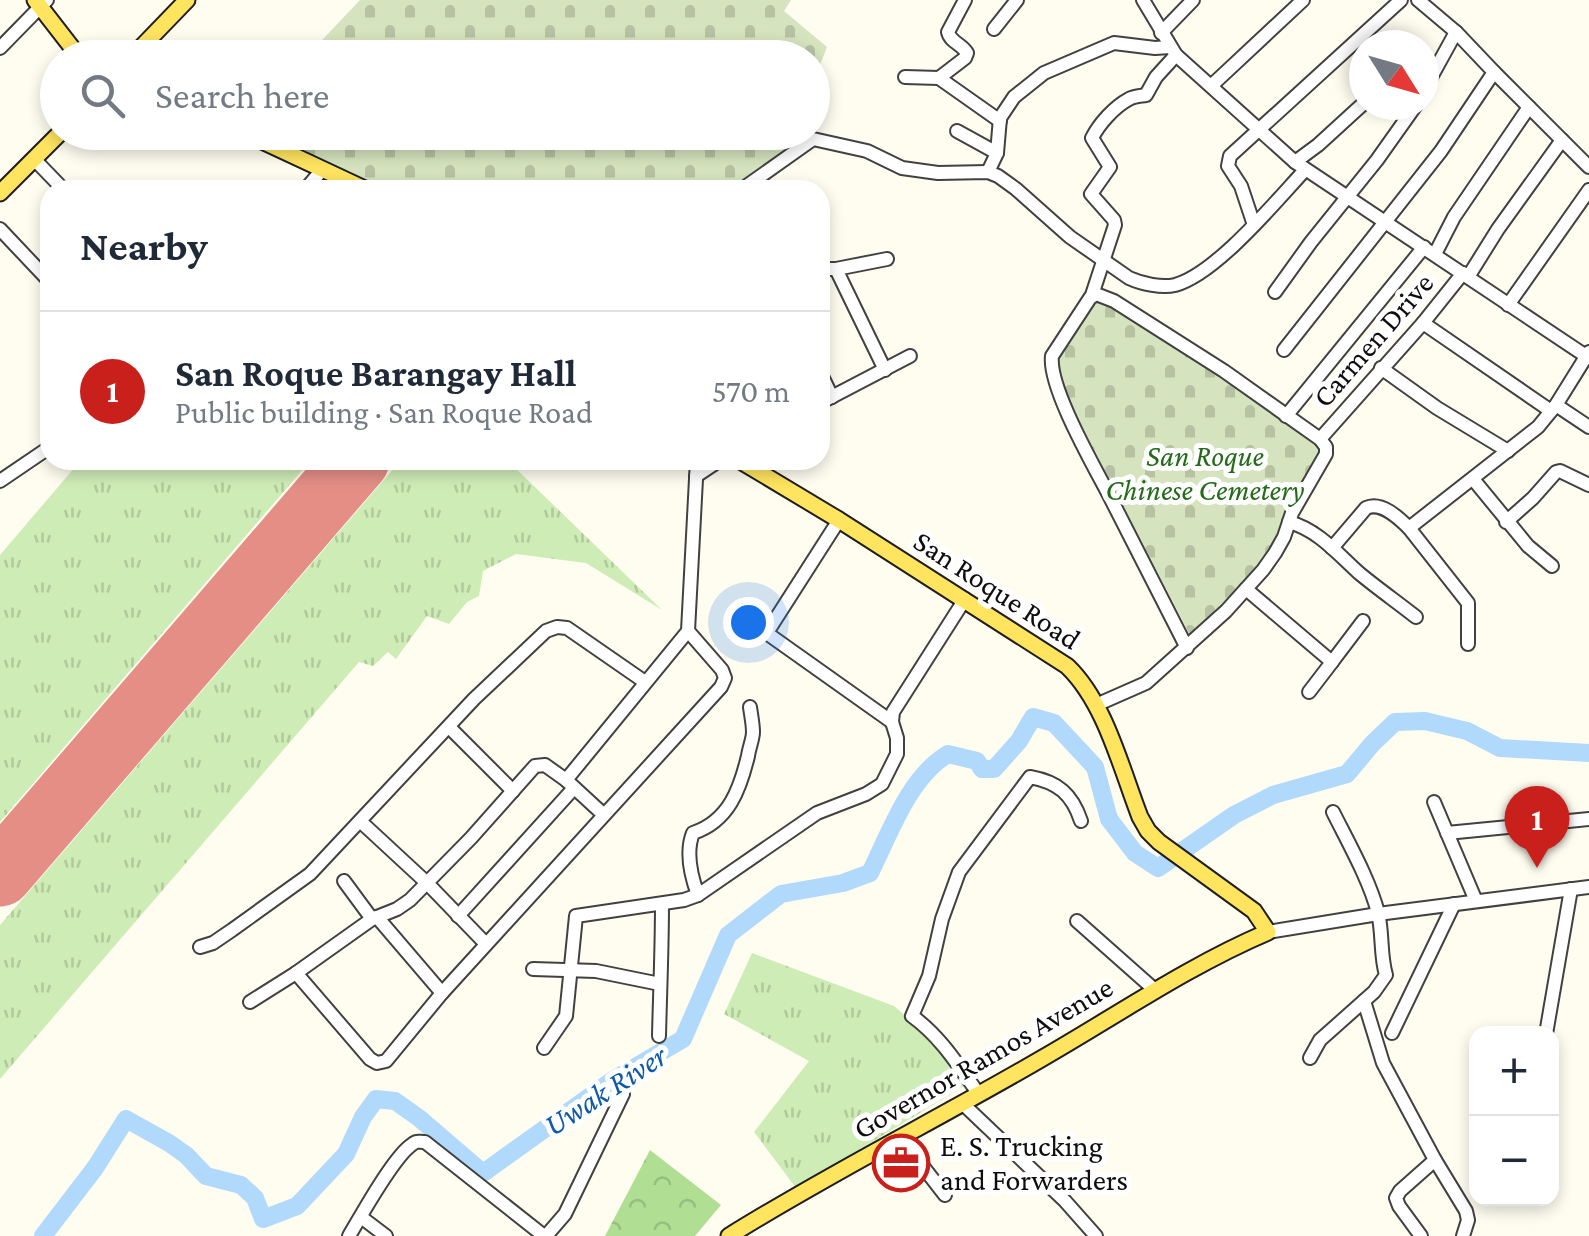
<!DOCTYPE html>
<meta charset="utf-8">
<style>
:root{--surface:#fff;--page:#f2f2f3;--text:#1f2937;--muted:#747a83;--line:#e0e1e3;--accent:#c9201c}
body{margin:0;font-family:"Crimson Pro",serif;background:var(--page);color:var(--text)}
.controls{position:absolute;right:30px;bottom:30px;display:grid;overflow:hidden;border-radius:20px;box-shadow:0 5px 15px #0003}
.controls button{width:90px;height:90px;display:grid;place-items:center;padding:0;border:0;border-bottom:2px solid var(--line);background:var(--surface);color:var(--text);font:50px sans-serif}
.compass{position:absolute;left:1349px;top:30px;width:90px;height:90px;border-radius:50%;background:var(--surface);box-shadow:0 5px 15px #0003;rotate:127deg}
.you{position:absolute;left:748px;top:622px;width:35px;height:35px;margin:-25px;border:8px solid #fff;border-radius:50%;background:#1a73e8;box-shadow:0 0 0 15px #1a73e833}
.badge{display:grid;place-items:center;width:65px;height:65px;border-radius:50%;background:var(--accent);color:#fff;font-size:32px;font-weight:700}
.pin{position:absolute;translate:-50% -82px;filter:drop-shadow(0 2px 5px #0008)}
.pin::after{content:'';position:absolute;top:52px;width:35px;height:30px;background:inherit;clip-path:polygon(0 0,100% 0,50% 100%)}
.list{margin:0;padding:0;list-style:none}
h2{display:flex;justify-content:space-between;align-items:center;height:130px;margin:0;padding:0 40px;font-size:42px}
h2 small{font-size:32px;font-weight:400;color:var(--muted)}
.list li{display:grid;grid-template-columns:65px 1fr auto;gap:30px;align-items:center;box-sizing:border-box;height:160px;padding:0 40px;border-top:2px solid var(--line)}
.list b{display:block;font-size:38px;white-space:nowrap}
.list p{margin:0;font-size:32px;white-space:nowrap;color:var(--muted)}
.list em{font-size:32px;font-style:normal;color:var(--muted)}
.icon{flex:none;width:55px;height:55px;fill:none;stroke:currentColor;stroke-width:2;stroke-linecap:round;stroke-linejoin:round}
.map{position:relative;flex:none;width:1589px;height:1236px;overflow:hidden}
.search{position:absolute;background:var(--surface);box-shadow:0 5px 15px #0003;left:40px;top:40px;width:790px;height:110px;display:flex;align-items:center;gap:25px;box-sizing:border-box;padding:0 35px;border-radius:55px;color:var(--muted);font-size:38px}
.panel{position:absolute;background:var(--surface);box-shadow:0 5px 15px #0003;left:40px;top:180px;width:790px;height:290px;border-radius:30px}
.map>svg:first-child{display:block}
</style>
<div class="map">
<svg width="1589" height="1236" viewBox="0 0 1589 1236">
<defs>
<pattern id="grass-tufts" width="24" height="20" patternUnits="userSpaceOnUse" patternTransform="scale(2.5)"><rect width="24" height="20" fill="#ceedb6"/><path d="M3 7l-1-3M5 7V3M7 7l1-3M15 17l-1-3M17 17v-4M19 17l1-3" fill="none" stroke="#b0ca9b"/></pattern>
<pattern id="forest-crowns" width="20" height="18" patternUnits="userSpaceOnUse" patternTransform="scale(2.5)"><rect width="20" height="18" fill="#b0df94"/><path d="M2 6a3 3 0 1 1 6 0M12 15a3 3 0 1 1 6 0" fill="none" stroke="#96be7e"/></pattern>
<pattern id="cemetery-stones" width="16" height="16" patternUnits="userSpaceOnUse" patternTransform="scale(2.5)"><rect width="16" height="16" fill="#d5e3be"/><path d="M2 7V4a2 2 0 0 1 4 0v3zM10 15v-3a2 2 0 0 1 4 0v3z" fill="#b6c2a2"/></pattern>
</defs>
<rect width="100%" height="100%" fill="#fffdf0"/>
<g fill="url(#grass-tufts)">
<polygon points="81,460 311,460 0,822 0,555"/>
<polygon points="401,460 507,460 662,610 586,563 516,554 483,571 479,596 467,602 449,624 427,616 396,659 388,652 373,666 359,662 0,1079 0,925"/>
<polygon points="752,953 894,1006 935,1041 966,1085 796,1188 754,1132 809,1061 724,1014"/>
</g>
<polygon fill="url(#forest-crowns)" points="650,1150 721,1205 695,1236 605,1236"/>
<g fill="url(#cemetery-stones)">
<polygon points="360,0 791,0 784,11 827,47 813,83 812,58 306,57"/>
<polygon points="272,133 795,133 789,152 737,190 390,190 309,153"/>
<path d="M 1098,300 L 1120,312 C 1188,356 1262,398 1323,451 L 1283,530 L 1261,565 L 1190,635 L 1065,393 L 1058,360 L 1061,343 Z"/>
</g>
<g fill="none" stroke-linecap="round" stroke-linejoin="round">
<path stroke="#b0d9fb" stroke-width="18" d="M 43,1236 L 95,1168 L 126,1119 L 169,1143 L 186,1155 L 206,1176 L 241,1185 L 255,1198 L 263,1219 L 297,1206 L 346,1154 L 363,1117 L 376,1099 L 395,1101 L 419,1118 L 483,1173 L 610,1082 L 683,1039 L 728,935 L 781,894 L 843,883 L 870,873 C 890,833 909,777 948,754 L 977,761 L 982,769 L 994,769 L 1019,741 L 1033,717 L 1054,723 L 1095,767 L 1109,819 L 1135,853 L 1158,868 L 1234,815 L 1273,795 L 1347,774 L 1372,744 L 1395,722 L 1425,721 L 1467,731 L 1500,748 L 1589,753"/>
<polyline stroke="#e48e86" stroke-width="65" points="0,874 357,460"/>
<g stroke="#414141" stroke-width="16">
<g id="minor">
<polyline points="1143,0 1176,55 1295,162 1589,358"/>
<polyline points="994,29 1017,0"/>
<polyline points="1161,33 1193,0"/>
<polyline points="0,48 47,0"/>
<polyline points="1494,72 1589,167"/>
<path d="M 905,77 L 939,78 L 965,58 L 967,53 C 962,44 950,42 948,32 L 965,0"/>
<polyline points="939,78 1000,121"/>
<polyline points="1211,86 1303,0"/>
<polyline points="1424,90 1456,32"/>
<polyline points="957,131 997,153"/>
<polyline points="34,159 64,190"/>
<polyline points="1295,162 1318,145 1364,103"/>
<polyline points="988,172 997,153 1000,118 1014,97 1044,73 1114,43 1155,48 1170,47"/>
<polyline points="305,190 322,170"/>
<path d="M 741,190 L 813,139 L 867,151 L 902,168 L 938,173 L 988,172 L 998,176 L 1016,189 L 1070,237 L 1129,278 C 1142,284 1162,288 1175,285 C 1216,274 1276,201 1305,170"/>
<polyline points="1254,225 1241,186 1228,166 1230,156 1401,0"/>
<polyline points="0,229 50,282"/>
<polyline points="1435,254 1454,217 1529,107"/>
<polyline points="820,269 836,269"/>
<polyline points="1468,277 1498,229 1562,140"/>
<polyline points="1275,292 1311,242 1377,160 1416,105"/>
<path d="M 1092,295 L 1115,225 L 1114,220 L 1091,194 L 1110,167 L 1092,138 C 1099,124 1114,107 1129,99 C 1134,96 1140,96 1146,95 L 1156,77 L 1176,55"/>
<polyline points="1508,305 1589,190"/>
<polyline points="1423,323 1551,411"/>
<polyline points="1284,350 1441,151 1494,72 1456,32 1418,0"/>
<polyline points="1381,368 1437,408 1508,451"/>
<polyline points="885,370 836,269 887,259"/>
<polyline points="820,372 832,397"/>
<polyline points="820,403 910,356"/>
<polyline points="1556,405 1589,427"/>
<polyline points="1286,416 1424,247"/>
<polyline points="1320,439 1423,323 1463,273"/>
<polyline points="696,476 720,460"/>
<polyline points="1473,479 1528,546 1552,566"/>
<polyline points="0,481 50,447"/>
<polyline points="839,520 768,631 768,634 892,722"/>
<path d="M 1289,522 C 1318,530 1337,553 1359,573 C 1377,588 1397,602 1416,617"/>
<polyline points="1506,522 1533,498 1556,472 1560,471 1589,485"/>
<polyline points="1409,528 1468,603 1468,644"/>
<path d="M 1332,548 L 1366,508 C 1381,501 1398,517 1409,528 L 1538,427 L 1556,405 L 1589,352"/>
<polyline points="1246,589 1332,662 1363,621"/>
<polyline points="1309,692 1332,662"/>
<path d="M 1096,705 L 1146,683 L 1226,611 L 1263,570 L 1275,553 L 1284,537 L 1292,513 L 1326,454 L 1326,447 L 1320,439 L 1224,371 L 1114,301 L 1096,294 L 1090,298 L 1052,356 C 1048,387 1094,466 1110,497 C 1135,547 1161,597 1187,648"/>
<polyline points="449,727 513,791"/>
<polyline points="566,780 688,631 697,460"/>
<polyline points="1434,802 1476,901"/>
<polyline points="604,815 566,780 545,765 535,766 471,838 410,900 397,909 372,919 296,973 370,1059 377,1063 386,1061 442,993 721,687 725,678 722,670 688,631"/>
<polyline points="360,821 427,883 486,944"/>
<polyline points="1447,833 1589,819"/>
<polyline points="344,881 372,919"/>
<path d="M 698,895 C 691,876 685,853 693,833 C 729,821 740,789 748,756 C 749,748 753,739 753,732 C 753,724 751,715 750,707"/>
<polyline points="458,916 574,788"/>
<polyline points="377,917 442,993"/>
<polyline points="1077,921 1156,991"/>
<polyline points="1268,932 1378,914 1589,887"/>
<polyline points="200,947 213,943 232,930 310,874 474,699 546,631 557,627 567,628 645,682"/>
<polyline points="533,969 596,971 660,984"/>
<polyline points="1364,1001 1383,1063 1435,1160 1400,1191 1396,1198 1399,1206 1421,1236"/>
<polyline points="250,1002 296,973"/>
<polyline points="1392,1033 1454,904"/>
<polyline points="1546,1034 1571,889"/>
<path d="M 659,1036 C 660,992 662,948 662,904"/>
<polyline points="544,1048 566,1016 576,916 684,900 698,895 817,813 866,794 882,784 897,754 897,738 892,722 893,712 965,599"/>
<path d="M 1310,1058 L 1320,1040 L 1374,992 L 1386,975 C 1380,955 1383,933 1378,913 C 1370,881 1348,842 1333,812"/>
<path d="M 978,1093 C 958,1065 940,1036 912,1016 L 929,976 L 942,919 L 959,872 L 1030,777 C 1058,782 1072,794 1081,821"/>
<polyline points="962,1103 1065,1201 1096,1236"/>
<polyline points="900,1137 945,1195"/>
<polyline points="1435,1160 1466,1211 1468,1220 1463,1236"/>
<polyline points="361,1217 386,1236"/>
<path d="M 349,1236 C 362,1214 392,1160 410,1146 C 417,1140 417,1142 425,1142 L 544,1236"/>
<polyline points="546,1236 565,1214 623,1094"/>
</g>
</g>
<g stroke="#1f1f1f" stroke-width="19">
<g id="major">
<polyline points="35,0 80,58"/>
<polyline points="131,58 187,0"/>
<polyline points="243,132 367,190"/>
<polyline points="0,193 61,132"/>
<path d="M 729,1236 C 830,1173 938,1119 1041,1059 C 1116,1016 1188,966 1268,932 L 1254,911 L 1159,842 L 1148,831 L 1140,817 C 1121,768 1105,702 1067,666 L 839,520 L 739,460"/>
</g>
</g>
<use href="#minor" stroke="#fff" stroke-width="12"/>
<use href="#major" stroke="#ffe460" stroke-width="15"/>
</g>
<defs>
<g id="office-ring" transform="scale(2.875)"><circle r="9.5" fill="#fff" stroke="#c9201c" stroke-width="1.5"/><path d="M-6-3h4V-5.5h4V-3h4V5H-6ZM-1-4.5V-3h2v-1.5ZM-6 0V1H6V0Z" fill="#c9201c"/></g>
</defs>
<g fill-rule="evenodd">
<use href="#office-ring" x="901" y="1163"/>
</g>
<g text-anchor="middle" stroke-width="10" stroke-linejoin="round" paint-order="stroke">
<g font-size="30" fill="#0e0e0e" stroke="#fff">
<text transform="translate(1373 340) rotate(-49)" y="10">Carmen Drive</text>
<text transform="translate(997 590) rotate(33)" y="10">San Roque Road</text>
<text transform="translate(983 1058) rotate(-30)" y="10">Governor Ramos Avenue</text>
</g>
<g font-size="30" font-style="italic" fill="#246b19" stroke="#fff">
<text x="1205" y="466">San Roque<tspan x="1205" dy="34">Chinese Cemetery</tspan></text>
</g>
<g font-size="30" fill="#0e0e0e" stroke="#fff" text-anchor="start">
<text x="940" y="1156">E. S. Trucking<tspan x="940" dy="34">and Forwarders</tspan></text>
</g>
<g font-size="32" font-style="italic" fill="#0e5aaa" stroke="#fff">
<text transform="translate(605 1090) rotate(-33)" y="11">Uwak River</text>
</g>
</g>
</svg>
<div class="controls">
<button>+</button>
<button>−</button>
</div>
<svg class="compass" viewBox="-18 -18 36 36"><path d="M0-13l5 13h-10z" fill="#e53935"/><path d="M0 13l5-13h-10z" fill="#747a83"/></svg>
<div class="you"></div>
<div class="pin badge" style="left:1537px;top:868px">1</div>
<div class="search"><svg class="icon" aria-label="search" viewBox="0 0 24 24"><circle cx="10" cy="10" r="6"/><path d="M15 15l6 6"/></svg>Search here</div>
<section class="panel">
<h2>Nearby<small></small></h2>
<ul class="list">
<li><span class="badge">1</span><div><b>San Roque Barangay Hall</b><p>Public building · San Roque Road</p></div><em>570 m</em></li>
</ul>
</section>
</div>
